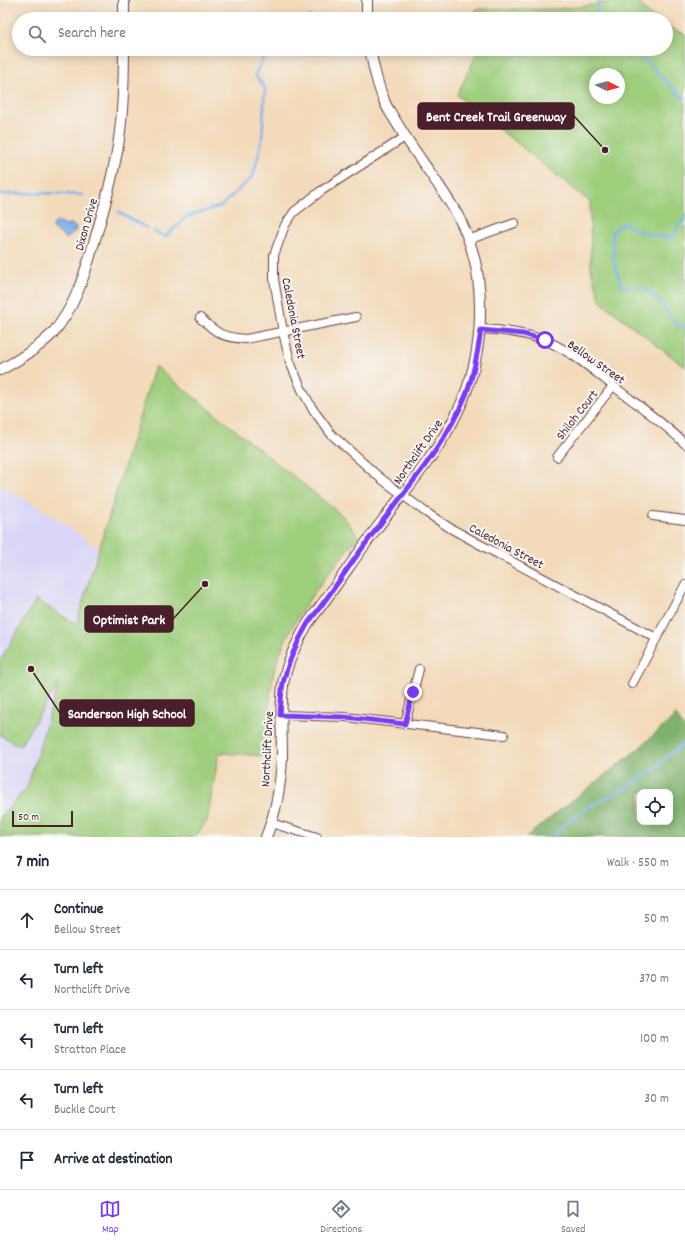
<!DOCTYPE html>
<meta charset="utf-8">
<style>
:root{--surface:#fff;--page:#f6f6f7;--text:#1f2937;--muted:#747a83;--line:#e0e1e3;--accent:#7c3aed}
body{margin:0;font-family:Dekko,sans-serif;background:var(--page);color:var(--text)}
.controls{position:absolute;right:12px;bottom:12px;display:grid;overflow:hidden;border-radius:8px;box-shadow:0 2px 10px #0003}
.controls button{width:36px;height:36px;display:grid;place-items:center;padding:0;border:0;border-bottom:1px solid var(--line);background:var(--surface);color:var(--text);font:20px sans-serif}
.compass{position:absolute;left:589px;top:68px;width:36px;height:36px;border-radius:50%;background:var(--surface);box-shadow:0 2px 10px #0003;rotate:95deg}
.scale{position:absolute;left:12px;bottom:10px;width:61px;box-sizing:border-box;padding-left:4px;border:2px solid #4a1f2b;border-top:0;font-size:11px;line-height:14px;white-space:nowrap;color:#4a1f2b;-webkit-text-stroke:3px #f6f6f2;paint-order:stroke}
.stop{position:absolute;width:12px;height:12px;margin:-9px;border:3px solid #7c3aed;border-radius:50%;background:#fff}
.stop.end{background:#7c3aed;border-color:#fff;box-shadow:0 1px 4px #0008}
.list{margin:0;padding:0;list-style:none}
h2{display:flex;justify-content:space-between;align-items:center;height:52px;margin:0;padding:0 16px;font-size:17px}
h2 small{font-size:13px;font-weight:400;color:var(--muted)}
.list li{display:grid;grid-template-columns:26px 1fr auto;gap:12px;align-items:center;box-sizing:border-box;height:60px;padding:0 16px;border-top:1px solid var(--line)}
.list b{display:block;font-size:15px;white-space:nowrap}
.list p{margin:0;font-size:13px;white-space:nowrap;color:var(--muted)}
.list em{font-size:13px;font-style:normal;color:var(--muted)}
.icon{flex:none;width:22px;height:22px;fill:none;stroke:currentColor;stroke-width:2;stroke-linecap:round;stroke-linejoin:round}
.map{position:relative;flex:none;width:685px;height:837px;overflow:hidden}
.search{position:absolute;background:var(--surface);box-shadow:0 2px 10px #0003;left:12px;right:12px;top:12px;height:44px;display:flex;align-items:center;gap:10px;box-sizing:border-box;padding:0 14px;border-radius:22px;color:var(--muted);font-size:15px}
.sheet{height:352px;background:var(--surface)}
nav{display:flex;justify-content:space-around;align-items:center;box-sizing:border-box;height:56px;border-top:1px solid var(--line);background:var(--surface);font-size:11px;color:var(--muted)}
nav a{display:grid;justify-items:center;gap:2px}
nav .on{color:var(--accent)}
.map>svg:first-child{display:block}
</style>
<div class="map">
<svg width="685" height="837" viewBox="0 0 685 837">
<rect width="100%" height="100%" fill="#f6f6f2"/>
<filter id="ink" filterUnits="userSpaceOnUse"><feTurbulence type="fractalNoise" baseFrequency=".025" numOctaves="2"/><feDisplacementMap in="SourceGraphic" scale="8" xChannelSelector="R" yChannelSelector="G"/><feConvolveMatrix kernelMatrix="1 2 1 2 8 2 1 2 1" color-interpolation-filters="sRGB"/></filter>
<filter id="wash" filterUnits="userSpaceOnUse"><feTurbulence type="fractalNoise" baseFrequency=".012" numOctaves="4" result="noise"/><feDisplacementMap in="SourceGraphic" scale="16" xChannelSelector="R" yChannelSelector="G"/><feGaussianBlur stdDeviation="0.9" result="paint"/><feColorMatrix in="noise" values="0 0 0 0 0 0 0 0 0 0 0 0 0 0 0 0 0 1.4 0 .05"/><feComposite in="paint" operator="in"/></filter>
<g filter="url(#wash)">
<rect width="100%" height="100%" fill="#f3daba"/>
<polygon fill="#dad6f7" points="0,486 51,514 99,549 27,788 0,818"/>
<g fill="#9fce7d" stroke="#747654" fill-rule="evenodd">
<path d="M 617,0 L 637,0 L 648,13 L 656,19 L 476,19 L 476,9 C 523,9 571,12 617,0 Z"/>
<path d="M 666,26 L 685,34 L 685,367 L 601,302 L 591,269 L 590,202 L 457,95 L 477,53 L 477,49 L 666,49 ZM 595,74 L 619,74 L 619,98 L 595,98 Z"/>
<path d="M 155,366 L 343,516 L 358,536 C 324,581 282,625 272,682 C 268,706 269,731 269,756 L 219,753 L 207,821 L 195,837 L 0,837 L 0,817 L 27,788 L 59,682 L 20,746 L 0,735 L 0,661 L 36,600 L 76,624 Z"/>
</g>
<path fill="#7fb16c" stroke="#64684c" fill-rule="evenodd" d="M 676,715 L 685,730 L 685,837 L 526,837 L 638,749 ZM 640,792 L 670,792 L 670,822 L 640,822 Z"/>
<polygon fill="#7eb3ed" stroke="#64698c" points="57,221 67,225 69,223 76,227 75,231 67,239 52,227"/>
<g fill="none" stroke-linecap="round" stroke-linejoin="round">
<g stroke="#7eb3ed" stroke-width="2.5">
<polyline points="307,19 310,16"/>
<polyline points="598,19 596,15 599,0"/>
<polyline points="630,49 641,56 685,100"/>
<polyline points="0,194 49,193 83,195"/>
<polyline points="118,212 147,228"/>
<polyline points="685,217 679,225 672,239 641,232 623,223 612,232 614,263 622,286 642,287 660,301 673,321 685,328"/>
<polyline points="154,231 165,237 186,217 221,206 253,176 262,140 265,88 255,75 265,54 272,49"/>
<polyline points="553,837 563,825 590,806 620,791 649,773 685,742"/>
</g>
</g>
</g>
<g filter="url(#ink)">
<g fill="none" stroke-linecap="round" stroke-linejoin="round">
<g stroke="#633b40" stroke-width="10">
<g id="minor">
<polyline points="405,137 321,191 294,212 285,225 274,255 274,279 283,332 290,362 302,390 312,408 331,434 379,477 424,511 450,528 481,545 656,638"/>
<polyline points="468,240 515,223"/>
<path d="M 200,318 C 218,334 221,337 246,339 L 356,317"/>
<path d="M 481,329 C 502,330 524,333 544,340 C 570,350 594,371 616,388 C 639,406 664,423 685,444"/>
<polyline points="557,457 613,386"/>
<polyline points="653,516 685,520"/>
<polyline points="632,684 685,585"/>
<polyline points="281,715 345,717 504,735"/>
<polyline points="405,724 419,669"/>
<polyline points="271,823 317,837"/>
</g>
</g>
<g stroke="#633b40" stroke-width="12">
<g id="tertiary">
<polyline points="124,0 124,19"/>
<polyline points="367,0 367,19"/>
<path d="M 0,370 C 19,360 37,349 52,334 C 74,309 84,277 93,246 C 103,213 112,180 118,146 C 123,114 124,81 124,49"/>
<path d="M 266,837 C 276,812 281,783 282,756 C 282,732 280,709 283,685 C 286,663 297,642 308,623 C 331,593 352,562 374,532 C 429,458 482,407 480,307 C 480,275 473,244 458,216 C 439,182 414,153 395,120 C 391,113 386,107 384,100 C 377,84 373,65 370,49"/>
</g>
</g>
<use href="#minor" stroke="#fff" stroke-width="8"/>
<use href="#tertiary" stroke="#fff" stroke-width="10"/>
</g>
</g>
<g fill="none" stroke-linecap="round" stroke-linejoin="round" filter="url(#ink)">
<path stroke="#7c3aed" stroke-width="5" d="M 413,692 L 405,724 L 345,717 L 280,715 C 281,705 281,694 283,683 C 288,662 297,642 308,623 C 332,593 352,561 375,531 C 407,488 445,446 466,395 C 474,374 478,351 481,330 L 523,334 L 545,340"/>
</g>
<g text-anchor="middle" stroke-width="4" stroke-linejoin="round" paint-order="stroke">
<g font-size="13" fill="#4a1f2b" stroke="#f6f6f2">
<text transform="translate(85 224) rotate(-74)" y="5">Dixon Drive</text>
<text transform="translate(295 318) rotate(79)" y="5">Caledonia Street</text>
<text transform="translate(597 361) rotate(35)" y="5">Bellow Street</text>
<text transform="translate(576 414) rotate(-52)" y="5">Shiloh Court</text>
<text transform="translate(417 451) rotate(-55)" y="5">Northclift Drive</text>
<text transform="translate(507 545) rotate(28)" y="5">Caledonia Street</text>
<text transform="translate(266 749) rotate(-87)" y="5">Northclift Drive</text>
</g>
</g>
<path fill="none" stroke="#4a1f2b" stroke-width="1.5" d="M605 150L574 116M205 584L173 619M31 669L60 713"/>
<g fill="#4a1f2b" stroke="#f6f6f2" stroke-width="1.5">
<circle cx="605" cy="150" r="4"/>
<circle cx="205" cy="584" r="4"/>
<circle cx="31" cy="669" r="4"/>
</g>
<g fill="#4a1f2b" stroke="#4a1f2b" stroke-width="1.5">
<rect x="418" y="103" width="156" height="26" rx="4"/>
<rect x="85" y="606" width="88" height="26" rx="4"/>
<rect x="60" y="700" width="134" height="26" rx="4"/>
</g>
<g font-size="14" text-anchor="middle" font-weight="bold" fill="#fff">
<text x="496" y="121">Bent Creek Trail Greenway</text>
<text x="129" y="624">Optimist Park</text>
<text x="127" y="718">Sanderson High School</text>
</g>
</svg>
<div class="controls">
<button><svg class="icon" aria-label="locate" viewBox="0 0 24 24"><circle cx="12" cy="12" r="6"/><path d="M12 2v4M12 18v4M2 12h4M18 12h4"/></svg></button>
</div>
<svg class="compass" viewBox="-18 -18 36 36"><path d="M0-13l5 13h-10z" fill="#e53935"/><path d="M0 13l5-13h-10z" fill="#747a83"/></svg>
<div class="scale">50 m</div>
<div class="stop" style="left:545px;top:340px"></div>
<div class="stop end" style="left:413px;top:692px"></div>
<div class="search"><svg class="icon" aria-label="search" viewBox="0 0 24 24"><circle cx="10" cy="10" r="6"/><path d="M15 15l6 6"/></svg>Search here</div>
</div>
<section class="sheet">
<h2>7 min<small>Walk · 550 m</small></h2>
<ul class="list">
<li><svg class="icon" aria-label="ahead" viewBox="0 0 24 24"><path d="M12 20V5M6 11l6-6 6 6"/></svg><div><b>Continue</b><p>Bellow Street</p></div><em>50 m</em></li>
<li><svg class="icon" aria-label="left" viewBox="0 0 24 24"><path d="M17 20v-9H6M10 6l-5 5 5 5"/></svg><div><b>Turn left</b><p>Northclift Drive</p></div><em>370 m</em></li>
<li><svg class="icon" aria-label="left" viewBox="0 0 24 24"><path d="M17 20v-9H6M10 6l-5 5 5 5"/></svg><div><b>Turn left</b><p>Stratton Place</p></div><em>100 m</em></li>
<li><svg class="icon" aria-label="left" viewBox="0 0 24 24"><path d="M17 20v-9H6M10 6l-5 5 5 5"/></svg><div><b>Turn left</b><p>Buckle Court</p></div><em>30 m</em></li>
<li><svg class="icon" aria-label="arrive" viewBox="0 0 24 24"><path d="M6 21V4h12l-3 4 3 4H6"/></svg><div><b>Arrive at destination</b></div></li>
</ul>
</section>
<nav>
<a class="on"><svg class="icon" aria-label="map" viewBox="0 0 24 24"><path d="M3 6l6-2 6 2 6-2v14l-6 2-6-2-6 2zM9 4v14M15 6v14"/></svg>Map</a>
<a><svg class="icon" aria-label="directions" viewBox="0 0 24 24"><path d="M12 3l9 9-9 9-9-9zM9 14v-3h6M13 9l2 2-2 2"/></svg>Directions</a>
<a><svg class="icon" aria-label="saved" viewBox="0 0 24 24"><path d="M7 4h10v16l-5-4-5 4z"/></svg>Saved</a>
</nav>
